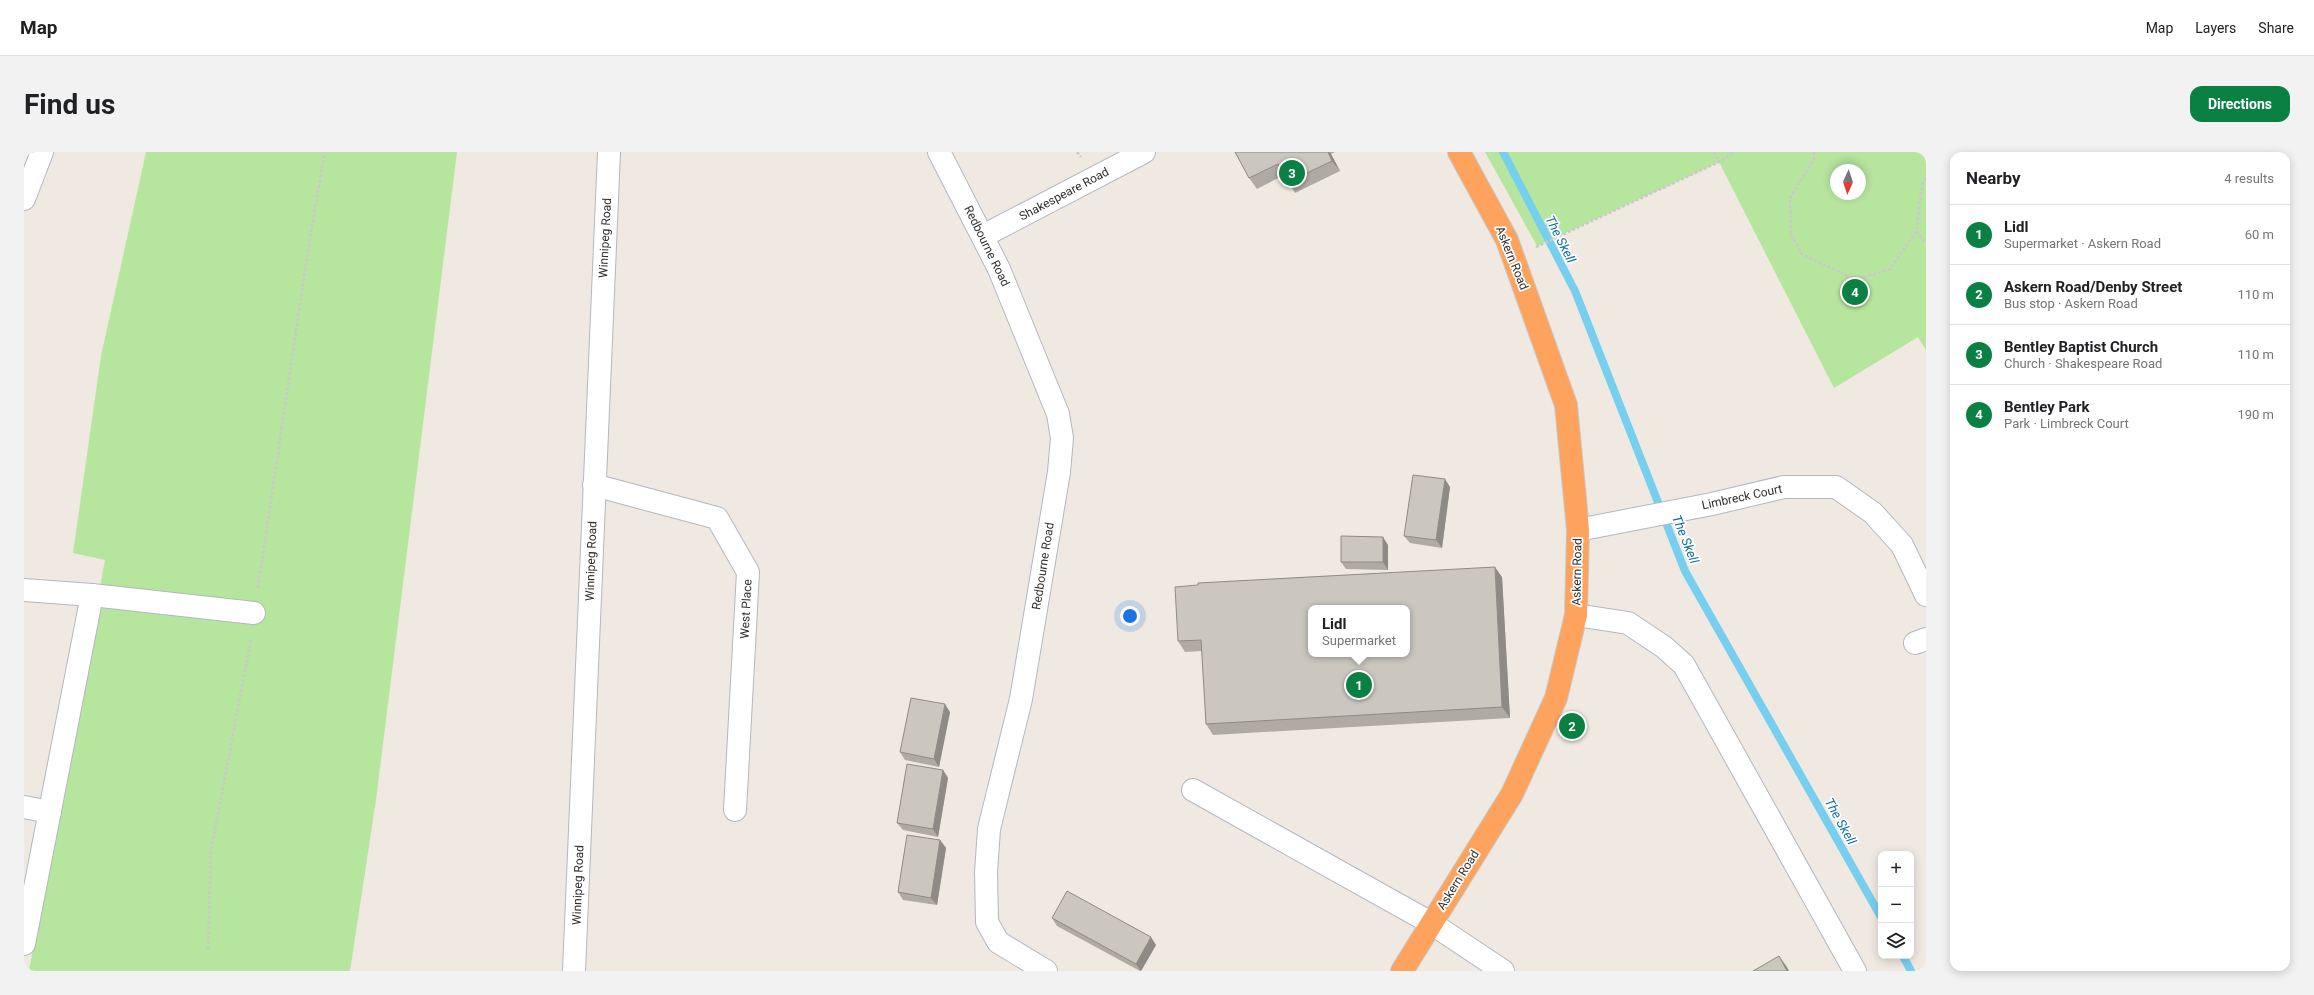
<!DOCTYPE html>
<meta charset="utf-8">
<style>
:root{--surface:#fff;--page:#f2f2f2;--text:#202124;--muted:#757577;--line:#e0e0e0;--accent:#0b8043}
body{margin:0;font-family:Roboto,sans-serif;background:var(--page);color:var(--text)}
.controls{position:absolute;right:12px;bottom:12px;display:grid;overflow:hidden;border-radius:8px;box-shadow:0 2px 10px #0003}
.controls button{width:36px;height:36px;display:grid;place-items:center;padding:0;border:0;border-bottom:1px solid var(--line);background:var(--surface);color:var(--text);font:20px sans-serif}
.compass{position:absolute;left:1806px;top:12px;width:36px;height:36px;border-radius:50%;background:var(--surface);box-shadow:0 2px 10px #0003;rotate:183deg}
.you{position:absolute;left:1106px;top:464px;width:14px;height:14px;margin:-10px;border:3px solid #fff;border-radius:50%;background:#1a73e8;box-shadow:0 0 0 6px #1a73e833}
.badge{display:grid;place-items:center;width:26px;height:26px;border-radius:50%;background:var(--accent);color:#fff;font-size:13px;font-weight:700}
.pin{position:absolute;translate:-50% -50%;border:2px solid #fff;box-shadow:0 1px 4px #0006}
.popup{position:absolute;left:1284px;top:453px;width:102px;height:52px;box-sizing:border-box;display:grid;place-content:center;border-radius:8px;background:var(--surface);filter:drop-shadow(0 1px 3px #0005);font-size:13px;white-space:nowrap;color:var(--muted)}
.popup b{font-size:15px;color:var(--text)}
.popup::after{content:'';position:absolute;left:50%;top:100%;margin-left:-8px;border:8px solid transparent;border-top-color:var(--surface)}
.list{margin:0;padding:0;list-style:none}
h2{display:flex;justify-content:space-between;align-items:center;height:52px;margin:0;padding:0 16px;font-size:17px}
h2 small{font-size:13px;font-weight:400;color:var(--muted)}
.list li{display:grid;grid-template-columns:26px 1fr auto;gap:12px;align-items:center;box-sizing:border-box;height:60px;padding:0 16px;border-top:1px solid var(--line)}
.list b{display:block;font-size:15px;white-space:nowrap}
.list p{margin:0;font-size:13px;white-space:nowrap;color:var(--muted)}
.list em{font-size:13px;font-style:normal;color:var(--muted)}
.icon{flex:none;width:22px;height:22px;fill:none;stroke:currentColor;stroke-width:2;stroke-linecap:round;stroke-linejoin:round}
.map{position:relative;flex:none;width:1902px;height:819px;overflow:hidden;border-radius:12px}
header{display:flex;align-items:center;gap:24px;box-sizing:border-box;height:56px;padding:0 20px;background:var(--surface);border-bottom:1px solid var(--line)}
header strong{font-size:19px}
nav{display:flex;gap:22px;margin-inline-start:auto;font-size:14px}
.intro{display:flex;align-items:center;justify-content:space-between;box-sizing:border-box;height:96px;padding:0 24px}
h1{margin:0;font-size:28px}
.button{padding:10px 18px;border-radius:12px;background:var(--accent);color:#fff;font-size:14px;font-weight:700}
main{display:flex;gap:24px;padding:0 24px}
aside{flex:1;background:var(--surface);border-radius:12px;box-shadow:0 2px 10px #0003}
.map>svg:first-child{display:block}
</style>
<header>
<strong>Map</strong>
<nav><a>Map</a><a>Layers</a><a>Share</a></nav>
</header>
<div class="intro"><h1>Find us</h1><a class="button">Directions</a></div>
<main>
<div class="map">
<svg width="1902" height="819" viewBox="0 0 1902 819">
<rect width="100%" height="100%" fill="#efe9e1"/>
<g fill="#b6e59e" fill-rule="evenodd">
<polygon points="122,0 433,0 352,648 326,819 5,819 81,408 49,401 77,204"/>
<path d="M 1461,0 L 1902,0 L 1902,198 L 1894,185 L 1810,236 L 1695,10 L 1513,94 ZM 1812,18 L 1836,18 L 1836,42 L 1812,42 Z"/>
</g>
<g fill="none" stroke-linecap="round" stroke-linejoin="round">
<g stroke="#76cfef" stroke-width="8">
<polyline points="1479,0 1551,139 1661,419 1857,765"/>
<polyline points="1879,804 1887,819"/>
</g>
<g stroke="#b4b7c1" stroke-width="24">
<g id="minor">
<polyline points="915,0 975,117 1034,262 1038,286 1035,320 997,547 965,677 962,720 963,770 974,790 1022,819"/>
<polyline points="0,47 18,0"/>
<polyline points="959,84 1120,0"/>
<polyline points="570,333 693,366 724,420 711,658"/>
<polyline points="1554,378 1688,352 1760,335 1812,335 1849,361 1878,393 1902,443"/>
<polyline points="0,438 68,443 230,461"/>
<polyline points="1552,463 1604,471 1640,495 1660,513 1831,819"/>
<polyline points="1891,491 1902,487"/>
<polyline points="1169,638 1407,771 1479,819"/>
<polyline points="0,655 26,660"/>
<polyline points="0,792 68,443"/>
<polyline points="550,819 585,0"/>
</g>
</g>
<g stroke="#c9c9c9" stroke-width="24">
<polyline id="highway" points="1378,819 1488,642 1532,546 1552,463 1554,378 1542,253 1483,88 1435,0"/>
</g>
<g stroke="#c9c9c9" stroke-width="2.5" stroke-dasharray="3 2" stroke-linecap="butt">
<polyline points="1053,0 1057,5"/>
<polyline points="1690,0 1695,10"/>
<polyline points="1790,0 1790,7 1766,46 1767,83 1778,102 1832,128 1866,117 1892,80 1898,33 1902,25"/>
<polyline points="1892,80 1902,91"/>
<polyline points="1512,95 1695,10 1710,0"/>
<polyline points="234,436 286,85 301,0"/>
<polyline points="184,797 187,699 227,487"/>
</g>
<use href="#minor" stroke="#fff" stroke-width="22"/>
<use href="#highway" stroke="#fea35d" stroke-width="22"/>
</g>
<g fill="#afaba4">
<polygon points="1211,0 1311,0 1307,2 1316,19 1271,41 1260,23 1233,37 1225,26"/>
<polygon points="1426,335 1418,396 1386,391 1380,384"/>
<polygon points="1364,393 1364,418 1322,417 1317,410"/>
<polygon points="1478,425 1486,566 1189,583 1182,572 1178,499 1161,500 1154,489"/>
<polygon points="926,560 915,615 881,608 876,600"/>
<polygon points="919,618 924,626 914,685 879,678 873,671"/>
<polygon points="916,688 922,696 913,753 879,748 874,740"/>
<polygon points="1028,766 1132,793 1117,819 1116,819 1033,774"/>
</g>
<g fill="#8e8b86">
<polygon points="1304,0 1305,0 1307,2 1316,19 1308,9"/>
<polygon points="1421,327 1426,335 1418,396 1412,388"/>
<polygon points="1359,385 1364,393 1364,418 1359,410"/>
<polygon points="1471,415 1478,425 1486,566 1478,555"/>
<polygon points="921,552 926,560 915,615 910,607"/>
<polygon points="919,618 924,626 914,685 909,677"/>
<polygon points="916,688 922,696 913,753 907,746"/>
<polygon points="1127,785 1132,793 1117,819 1112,812"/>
<polygon points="1755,804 1763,815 1765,819 1763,819"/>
</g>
<g fill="#cbc7bf" stroke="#8e8b86" fill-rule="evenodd">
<polygon points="1211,0 1304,0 1308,9 1264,30 1254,12 1225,26"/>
<polygon points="1389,323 1421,327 1412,388 1380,384"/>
<polygon points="1317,384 1359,385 1359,410 1317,410"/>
<path d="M 1471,415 L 1478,555 L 1182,572 L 1177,488 L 1154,489 L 1151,435 L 1174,433 L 1174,431 ZM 1287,456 L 1383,456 L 1383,502 L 1287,502 Z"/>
<polygon points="887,546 921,552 910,607 876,600"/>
<polygon points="883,612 919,618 909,677 873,671"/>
<polygon points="883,683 916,688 907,746 874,740"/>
<polygon points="1043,739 1127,785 1112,812 1028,766"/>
<polygon points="1755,804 1763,819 1729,819"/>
</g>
<g text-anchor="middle" stroke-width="3.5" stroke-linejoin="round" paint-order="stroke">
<g font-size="12" fill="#2e2e2e" stroke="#fff">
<text transform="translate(1040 42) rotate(-28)" y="4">Shakespeare Road</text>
<text transform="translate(581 86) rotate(-87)" y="4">Winnipeg Road</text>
<text transform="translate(963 94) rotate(64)" y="4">Redbourne Road</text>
<text transform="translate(1488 106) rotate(68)" y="4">Askern Road</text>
<text transform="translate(1718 345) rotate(-12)" y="4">Limbreck Court</text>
<text transform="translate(567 409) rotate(-88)" y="4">Winnipeg Road</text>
<text transform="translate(1019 414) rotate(-81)" y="4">Redbourne Road</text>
<text transform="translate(1553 420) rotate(-89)" y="4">Askern Road</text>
<text transform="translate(722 457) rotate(-87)" y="4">West Place</text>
<text transform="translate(1434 728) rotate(-58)" y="4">Askern Road</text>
<text transform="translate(554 733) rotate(-88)" y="4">Winnipeg Road</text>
</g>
<g font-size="13" font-style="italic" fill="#0e6fa2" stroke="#fff">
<text transform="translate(1537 87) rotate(63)" y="5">The Skell</text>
<text transform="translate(1662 387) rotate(68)" y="5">The Skell</text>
<text transform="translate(1817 669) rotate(61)" y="5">The Skell</text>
</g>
</g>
</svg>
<div class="controls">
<button>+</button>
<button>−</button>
<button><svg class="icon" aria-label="layers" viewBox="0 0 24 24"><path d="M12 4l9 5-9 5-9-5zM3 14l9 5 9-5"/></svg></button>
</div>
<svg class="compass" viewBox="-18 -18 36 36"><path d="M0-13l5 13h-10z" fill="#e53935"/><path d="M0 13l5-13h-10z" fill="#757577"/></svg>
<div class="you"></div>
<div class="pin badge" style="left:1335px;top:533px">1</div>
<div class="popup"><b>Lidl</b>Supermarket</div>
<div class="pin badge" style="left:1548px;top:574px">2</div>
<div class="pin badge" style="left:1268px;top:21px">3</div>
<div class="pin badge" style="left:1831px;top:140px">4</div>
</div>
<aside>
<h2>Nearby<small>4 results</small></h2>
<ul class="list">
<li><span class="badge">1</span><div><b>Lidl</b><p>Supermarket · Askern Road</p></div><em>60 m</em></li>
<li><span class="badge">2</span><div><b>Askern Road/Denby Street</b><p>Bus stop · Askern Road</p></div><em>110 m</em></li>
<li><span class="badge">3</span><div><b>Bentley Baptist Church</b><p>Church · Shakespeare Road</p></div><em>110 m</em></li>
<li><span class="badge">4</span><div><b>Bentley Park</b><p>Park · Limbreck Court</p></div><em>190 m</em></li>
</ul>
</aside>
</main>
